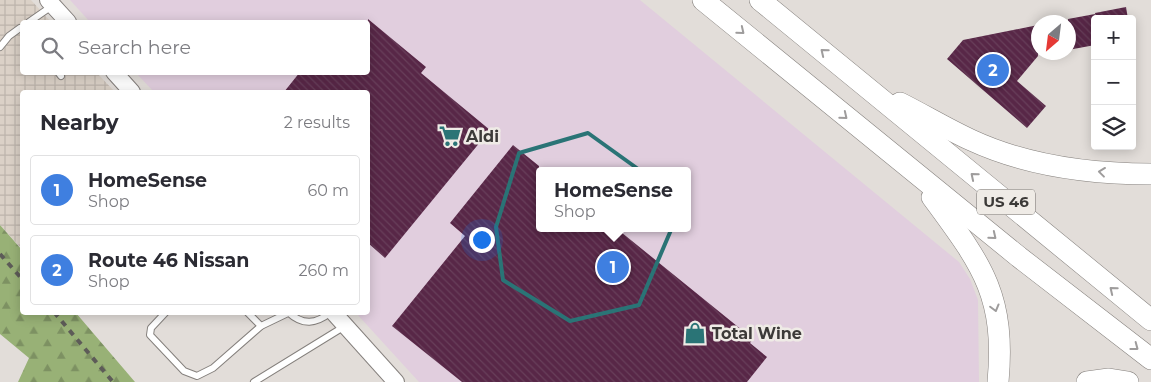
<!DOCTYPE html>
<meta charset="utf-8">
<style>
:root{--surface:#fff;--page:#f7f7f7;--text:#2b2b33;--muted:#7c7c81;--line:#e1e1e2;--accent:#2a7476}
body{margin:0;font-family:Montserrat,sans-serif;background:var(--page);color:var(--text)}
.controls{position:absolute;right:15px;top:15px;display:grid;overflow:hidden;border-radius:5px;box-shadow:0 2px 12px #0003}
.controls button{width:45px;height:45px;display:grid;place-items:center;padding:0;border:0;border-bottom:1px solid var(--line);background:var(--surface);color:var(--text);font:25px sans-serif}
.compass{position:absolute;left:1031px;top:15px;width:45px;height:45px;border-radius:50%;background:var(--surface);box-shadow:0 2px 12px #0003;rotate:208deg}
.you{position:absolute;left:481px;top:239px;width:18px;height:18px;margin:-12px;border:4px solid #fff;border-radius:50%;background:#1a73e8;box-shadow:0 0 0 8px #1a73e833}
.badge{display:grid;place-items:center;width:32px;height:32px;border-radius:50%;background:var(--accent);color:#fff;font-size:16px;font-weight:700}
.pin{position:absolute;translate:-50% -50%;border:2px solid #fff;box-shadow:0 1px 5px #0006}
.popup{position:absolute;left:536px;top:167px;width:155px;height:65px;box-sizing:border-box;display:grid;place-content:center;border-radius:5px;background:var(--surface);filter:drop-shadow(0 1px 4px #0005);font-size:16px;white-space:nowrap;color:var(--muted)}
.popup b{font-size:19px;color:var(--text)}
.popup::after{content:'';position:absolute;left:50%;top:100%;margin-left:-10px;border:10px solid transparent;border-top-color:var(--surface)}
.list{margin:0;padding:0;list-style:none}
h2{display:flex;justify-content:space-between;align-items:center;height:65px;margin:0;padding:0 20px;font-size:21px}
h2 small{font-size:16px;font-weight:400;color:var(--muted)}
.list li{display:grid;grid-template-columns:32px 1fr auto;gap:15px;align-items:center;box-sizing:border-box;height:70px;margin:0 10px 10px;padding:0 10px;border:1px solid var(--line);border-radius:5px}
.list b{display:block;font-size:19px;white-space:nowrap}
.list p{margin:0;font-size:16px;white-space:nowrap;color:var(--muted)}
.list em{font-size:16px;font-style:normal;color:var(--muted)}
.icon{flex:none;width:28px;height:28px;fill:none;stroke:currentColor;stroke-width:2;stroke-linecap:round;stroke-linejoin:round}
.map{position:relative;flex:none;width:1151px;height:382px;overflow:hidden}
.search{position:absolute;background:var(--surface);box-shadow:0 2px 12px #0003;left:20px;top:20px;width:350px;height:55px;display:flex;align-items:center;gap:12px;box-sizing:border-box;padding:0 18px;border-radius:5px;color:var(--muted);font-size:19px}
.panel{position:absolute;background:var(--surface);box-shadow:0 2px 12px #0003;left:20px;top:90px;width:350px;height:225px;border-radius:5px}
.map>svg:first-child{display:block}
</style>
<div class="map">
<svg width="1151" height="382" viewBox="0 0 1151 382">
<defs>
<pattern id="industrial-grid" width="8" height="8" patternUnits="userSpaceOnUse" patternTransform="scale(1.25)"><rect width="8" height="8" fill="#dbd1c7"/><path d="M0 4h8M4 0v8" fill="none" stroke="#bdb4ac"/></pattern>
<pattern id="forest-firs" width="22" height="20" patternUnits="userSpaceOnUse" patternTransform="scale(1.25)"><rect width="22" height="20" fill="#98b176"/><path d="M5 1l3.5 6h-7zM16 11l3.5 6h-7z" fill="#7d9162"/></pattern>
<pattern id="building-back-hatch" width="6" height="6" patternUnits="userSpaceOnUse" patternTransform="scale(1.25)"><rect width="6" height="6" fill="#582747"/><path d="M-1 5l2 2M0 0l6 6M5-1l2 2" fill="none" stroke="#683f5a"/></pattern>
</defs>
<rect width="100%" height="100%" fill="#e2ddd9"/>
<path fill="#e1cede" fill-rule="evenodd" d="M 70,0 L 640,0 L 959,262 L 970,279 L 978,300 L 979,382 L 419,382 L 356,313 L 368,312 L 368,92 L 154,92 L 136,73 L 368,72 L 368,22 L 90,22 ZM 539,171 L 687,171 L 687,228 L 539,228 Z"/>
<polygon fill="url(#industrial-grid)" points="0,0 31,0 51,22 22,22 22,72 97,73 115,92 22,92 21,248 0,225"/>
<polygon fill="url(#forest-firs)" points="0,225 22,250 22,312 76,313 135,382 18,382 29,358 0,334"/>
<g fill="url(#building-back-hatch)">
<polygon points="1126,7 1128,19 1096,19 1095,13"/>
<polygon points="1095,14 1095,45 1068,50 1068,19"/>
<polygon points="368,19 426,67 421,73 490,130 385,258 368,243 368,92 284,92 300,72 368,72"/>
<polygon points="1038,25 1038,56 1017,81 1046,106 1027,128 947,59 963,40"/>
<polygon points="513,145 539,166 539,228 616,228 753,339 750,343 767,357 747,382 462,382 392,326 465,236 450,223"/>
</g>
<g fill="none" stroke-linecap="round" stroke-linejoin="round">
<g stroke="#85807d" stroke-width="8">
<g id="service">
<polyline points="29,22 52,6"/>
<polyline points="0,47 9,36 20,28"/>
<polyline points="58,72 61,76"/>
<polyline points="166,312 151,328 150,335 184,371 197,376 213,368 261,326 288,313"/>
<polyline points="247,312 261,326"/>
<path d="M 288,312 C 303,326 316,324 331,312"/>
<polyline points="254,382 345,326"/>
</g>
</g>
<g stroke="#85807d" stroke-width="18">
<g id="tertiary">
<polyline points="48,0 68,22"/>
<polyline points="114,72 132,92"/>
<polyline points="333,312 396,382"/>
</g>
</g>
<g stroke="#85807d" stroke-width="22">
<g id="trunk">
<polyline points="703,0 1019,257 1151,359"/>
<polyline points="760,0 1151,320"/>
<path d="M 900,103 C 924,115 947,129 971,140 C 1027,166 1090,174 1151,174"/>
<path d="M 932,197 C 981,264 1006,294 998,382"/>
<polyline points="1087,382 1109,379 1128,382"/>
</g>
</g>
<use href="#service" stroke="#fff" stroke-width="6"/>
<use href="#tertiary" stroke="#fff" stroke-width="16"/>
<use href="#trunk" stroke="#fff" stroke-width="21"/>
<g stroke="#5d5b58" stroke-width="4" stroke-dasharray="6 6" stroke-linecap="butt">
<polyline points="0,254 22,279"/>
<polyline points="54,312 113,382"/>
</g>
</g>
<defs><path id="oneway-chevron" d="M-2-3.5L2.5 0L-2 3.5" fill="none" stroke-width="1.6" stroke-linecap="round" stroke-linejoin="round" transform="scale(1.25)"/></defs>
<g stroke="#9e9c9c">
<use href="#oneway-chevron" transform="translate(741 31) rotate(39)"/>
<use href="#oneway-chevron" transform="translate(824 52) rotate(-141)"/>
<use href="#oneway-chevron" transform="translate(844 116) rotate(39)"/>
<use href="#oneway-chevron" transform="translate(1102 172) rotate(-173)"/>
<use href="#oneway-chevron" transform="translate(974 176) rotate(-140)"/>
<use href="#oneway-chevron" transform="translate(993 236) rotate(39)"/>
<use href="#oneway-chevron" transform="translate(1113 290) rotate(-141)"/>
<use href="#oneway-chevron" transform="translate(995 308) rotate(75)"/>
<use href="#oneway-chevron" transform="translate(1135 347) rotate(37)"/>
</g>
<path fill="none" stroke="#2a7476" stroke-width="4" stroke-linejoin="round" d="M 588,133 L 652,179 L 671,230 L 639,305 L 570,321 L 503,280 L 496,227 L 519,153 Z"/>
<defs>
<g id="supermarket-bare" transform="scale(1.725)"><path d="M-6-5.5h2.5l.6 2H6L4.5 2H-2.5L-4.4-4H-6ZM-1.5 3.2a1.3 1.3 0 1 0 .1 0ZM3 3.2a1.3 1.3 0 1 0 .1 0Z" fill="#2a7476" stroke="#efebe6" stroke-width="2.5" paint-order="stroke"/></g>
<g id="shop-bare" transform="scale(1.725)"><path d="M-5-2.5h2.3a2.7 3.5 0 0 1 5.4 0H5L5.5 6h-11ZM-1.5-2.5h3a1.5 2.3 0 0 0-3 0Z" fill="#2a7476" stroke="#efebe6" stroke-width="2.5" paint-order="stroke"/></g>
</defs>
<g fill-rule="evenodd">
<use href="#supermarket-bare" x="450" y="136"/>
<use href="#shop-bare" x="695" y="333"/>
</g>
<g text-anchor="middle" stroke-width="5" stroke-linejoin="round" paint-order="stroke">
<rect fill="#efebe6" stroke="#726f6c" stroke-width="1" x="977" y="189.5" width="58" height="25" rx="4"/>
<g font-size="15" font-weight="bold" fill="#3c3a38">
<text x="1006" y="207">US 46</text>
</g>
<g font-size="16" font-weight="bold" fill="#3c3a38" stroke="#efebe6" text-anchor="start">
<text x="466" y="142">Aldi</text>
<text x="712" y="339">Total Wine</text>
</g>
</g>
</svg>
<div class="controls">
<button>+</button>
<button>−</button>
<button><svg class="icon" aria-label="layers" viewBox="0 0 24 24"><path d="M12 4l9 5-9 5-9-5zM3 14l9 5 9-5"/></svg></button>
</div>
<svg class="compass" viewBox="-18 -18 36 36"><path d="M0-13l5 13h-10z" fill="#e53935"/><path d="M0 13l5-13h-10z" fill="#7c7c81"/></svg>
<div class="you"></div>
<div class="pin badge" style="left:613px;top:267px;background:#3f7fe0">1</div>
<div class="popup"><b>HomeSense</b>Shop</div>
<div class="pin badge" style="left:993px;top:70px;background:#3f7fe0">2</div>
<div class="search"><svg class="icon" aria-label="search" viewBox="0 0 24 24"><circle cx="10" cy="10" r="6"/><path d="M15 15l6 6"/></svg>Search here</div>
<section class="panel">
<h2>Nearby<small>2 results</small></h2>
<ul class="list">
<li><span class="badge" style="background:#3f7fe0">1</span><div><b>HomeSense</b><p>Shop</p></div><em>60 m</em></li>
<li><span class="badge" style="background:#3f7fe0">2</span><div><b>Route 46 Nissan</b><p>Shop</p></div><em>260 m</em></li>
</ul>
</section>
</div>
